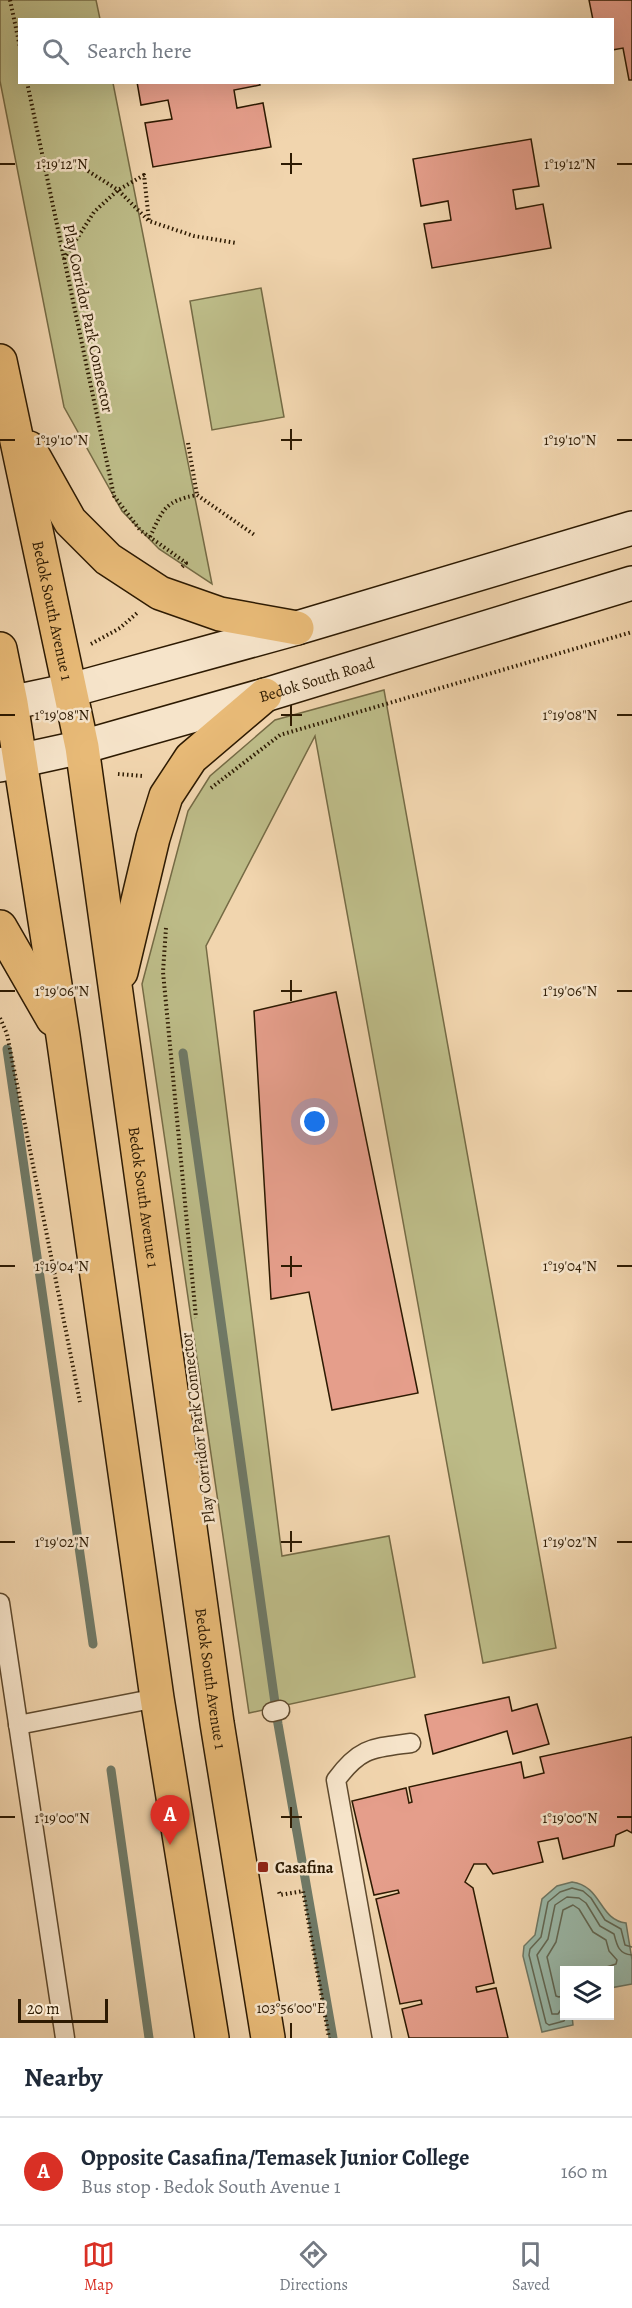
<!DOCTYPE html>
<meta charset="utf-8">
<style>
:root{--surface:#fff;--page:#f6f6f7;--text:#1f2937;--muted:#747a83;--line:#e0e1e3;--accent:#d93025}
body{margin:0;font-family:Alegreya,serif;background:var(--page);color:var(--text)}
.controls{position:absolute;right:18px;bottom:18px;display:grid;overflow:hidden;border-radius:0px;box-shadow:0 6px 24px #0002}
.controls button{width:54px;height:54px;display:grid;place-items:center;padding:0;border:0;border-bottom:2px solid var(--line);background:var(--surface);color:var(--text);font:30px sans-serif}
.scale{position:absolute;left:18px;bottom:15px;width:90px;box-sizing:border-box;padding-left:6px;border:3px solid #2d1a02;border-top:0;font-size:16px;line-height:21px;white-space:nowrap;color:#2d1a02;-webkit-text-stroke:4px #f6e4ca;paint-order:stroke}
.you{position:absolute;left:315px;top:1122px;width:21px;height:21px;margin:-15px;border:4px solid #fff;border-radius:50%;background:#1a73e8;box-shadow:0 0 0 9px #1a73e833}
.badge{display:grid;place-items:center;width:39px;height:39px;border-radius:50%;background:var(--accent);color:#fff;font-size:20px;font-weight:700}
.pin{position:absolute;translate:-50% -50px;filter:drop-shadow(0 2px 3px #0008)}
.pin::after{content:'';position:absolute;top:32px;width:21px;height:18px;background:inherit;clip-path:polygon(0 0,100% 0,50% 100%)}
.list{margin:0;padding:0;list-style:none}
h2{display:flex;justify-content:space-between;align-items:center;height:78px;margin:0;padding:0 24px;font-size:26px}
h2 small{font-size:20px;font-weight:400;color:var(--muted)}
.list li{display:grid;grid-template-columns:39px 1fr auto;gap:18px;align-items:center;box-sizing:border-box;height:108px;padding:0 24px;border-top:2px solid var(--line)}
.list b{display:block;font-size:22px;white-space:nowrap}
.list p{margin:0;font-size:20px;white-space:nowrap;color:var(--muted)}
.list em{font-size:20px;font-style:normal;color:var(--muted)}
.icon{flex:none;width:33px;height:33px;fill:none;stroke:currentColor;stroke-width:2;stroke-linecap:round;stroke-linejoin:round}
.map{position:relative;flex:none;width:632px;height:2038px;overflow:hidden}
.search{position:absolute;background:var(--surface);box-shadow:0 6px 24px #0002;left:18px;right:18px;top:18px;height:66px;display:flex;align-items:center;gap:15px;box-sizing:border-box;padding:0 21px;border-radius:0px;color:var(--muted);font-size:22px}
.sheet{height:186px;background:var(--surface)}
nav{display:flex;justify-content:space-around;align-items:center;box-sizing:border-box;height:84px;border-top:2px solid var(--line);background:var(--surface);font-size:16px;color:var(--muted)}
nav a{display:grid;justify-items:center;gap:3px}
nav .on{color:var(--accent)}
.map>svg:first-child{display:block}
</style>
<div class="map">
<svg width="632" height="2038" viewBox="0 0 632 2038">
<rect width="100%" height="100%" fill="#f1d5ae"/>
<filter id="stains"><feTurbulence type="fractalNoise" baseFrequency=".00333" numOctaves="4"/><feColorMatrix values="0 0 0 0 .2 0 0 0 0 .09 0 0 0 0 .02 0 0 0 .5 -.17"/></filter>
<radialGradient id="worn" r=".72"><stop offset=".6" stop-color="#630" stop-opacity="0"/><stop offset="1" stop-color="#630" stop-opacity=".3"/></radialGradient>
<g fill="#bdbc88" stroke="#756b45" stroke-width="1.5">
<polygon points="0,0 96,0 100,19 20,20 20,82 113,83 212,584 159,549 122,511 64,407 0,81"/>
<polygon points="261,288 284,417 212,430 190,301"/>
<polygon points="384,690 556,1648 483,1663 315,736 206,946 282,1556 389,1536 415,1677 249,1713 142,984 188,811 210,776 275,720"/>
</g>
<path fill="#9bb9a9" stroke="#6f7966" stroke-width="1.5" d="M 572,1882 C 602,1886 599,1920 626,1923 L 632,1960 L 632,1984 L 610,1988 L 610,1970 L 564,1970 L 564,2016 L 572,2016 L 573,2025 L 542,2032 L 523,1956 L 524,1946 L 535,1935 L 542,1899 L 557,1886 Z"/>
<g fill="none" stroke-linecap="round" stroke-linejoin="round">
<g stroke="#646a56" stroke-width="1.5">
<polyline points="564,1995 559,1997 556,1996 547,1957 556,1942 563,1910 573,1905 579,1909 593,1932 606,1940 609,1951 617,1960 616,1964 597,1970"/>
<path d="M 564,2005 L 558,2014 L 552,2014 L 537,1955 L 548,1939 L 555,1905 L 567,1897 L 579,1898 L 586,1903 L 600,1926 L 614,1934 C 617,1946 619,1954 632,1955"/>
<polyline points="566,2016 564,2021 549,2025 546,2023 529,1955 530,1949 541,1937 548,1902 560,1892 572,1888 583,1891 591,1898 605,1920 621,1929 625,1945 632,1947"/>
</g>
<g stroke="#6f7966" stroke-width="9">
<polyline points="7,1049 93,1644"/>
<polyline points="183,1053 278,1724 333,2038"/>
<polyline points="111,1770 149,2038"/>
</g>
</g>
<g fill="#e59e8b" stroke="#2d1a02" stroke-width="1.5">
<polygon points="589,0 632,0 632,80 629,80 623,48 612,50 612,20 593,20"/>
<polygon points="137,82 259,82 260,85 234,90 237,108 263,103 271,147 153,167 145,123 172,119 168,100 141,105"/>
<polygon points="531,139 539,186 513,190 516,209 543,204 551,248 432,268 424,224 451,220 448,201 421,206 413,159"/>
<polygon points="336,992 418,1393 332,1410 309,1292 271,1299 254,1011"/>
<polygon points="509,1697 512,1711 537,1704 549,1744 513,1754 507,1731 433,1754 425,1715"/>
<polygon points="632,1737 632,1833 627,1830 616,1835 614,1846 563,1859 558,1838 538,1842 543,1862 493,1874 486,1864 474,1864 465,1882 473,1888 494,1983 476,1987 477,1992 496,1988 508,2038 409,2038 402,2009 422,2004 421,2000 400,2004 376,1899 399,1893 398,1890 374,1895 352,1801 406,1788 409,1803 412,1802 409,1787 521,1762 524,1778 544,1773 540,1757"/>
</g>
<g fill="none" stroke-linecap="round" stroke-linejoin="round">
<g stroke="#5e492d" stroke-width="21">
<g id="lane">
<polyline points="0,1603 65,2038"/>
<polyline points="272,1712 280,1710"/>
<polyline points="18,1725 157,1698"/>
<path d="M 382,2038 L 336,1780 C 360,1747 373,1748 411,1743"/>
</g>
</g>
<g stroke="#2d1a02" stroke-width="36">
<g id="secondary">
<polyline points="0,705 71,690 297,628 632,528"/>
<path id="s1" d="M 0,765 L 82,747 L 265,695 L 632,583"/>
</g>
</g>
<g stroke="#2d1a02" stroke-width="36">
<g id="primary">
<path id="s2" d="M 0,361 L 82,747 L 217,1723 L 268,2038"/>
<polyline points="29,448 70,521 108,559 160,593 220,614 297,628"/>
<polyline points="0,649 11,703 63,1036 157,1698 212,2038"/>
<polyline points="0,927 53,1019"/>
<polyline points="121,972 153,838 166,796 191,758 265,695"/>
</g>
</g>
<g stroke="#2d1a02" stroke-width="4" stroke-dasharray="1.5 3" stroke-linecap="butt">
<polyline points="10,0 20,47"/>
<polyline points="27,82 114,496 140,530 186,563 182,567"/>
<polyline points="88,171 118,190 149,221 194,236 236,243"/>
<polyline points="64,259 94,212 118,190 144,175 149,221"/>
<polyline points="188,443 197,495"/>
<path d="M 150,537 C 163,509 165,501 197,495 L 256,536"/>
<polyline points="91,644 120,628 137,613"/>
<polyline points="118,774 143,776"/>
<polyline points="211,788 280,735 632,632"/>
<polyline points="166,928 163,972 196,1318"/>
<polyline points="0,1018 7,1034 80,1402"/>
<polyline points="279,1892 280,1895 303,1891 329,2038"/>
</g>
<use href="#lane" stroke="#f6e4ca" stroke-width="18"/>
<use href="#secondary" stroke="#f6e4ca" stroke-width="33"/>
<use href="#primary" stroke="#e8ba77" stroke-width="33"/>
</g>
<path fill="none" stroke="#2d1a02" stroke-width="2" d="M 291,153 L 291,174M 0,164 L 15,164M 281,164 L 302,164M 617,164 L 632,164M 291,429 L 291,450M 0,440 L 15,440M 281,440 L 302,440M 617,440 L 632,440M 291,705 L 291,726M 0,715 L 15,715M 281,715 L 302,715M 617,715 L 632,715M 291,980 L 291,1001M 0,991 L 15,991M 281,991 L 302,991M 617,991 L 632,991M 291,1256 L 291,1277M 0,1266 L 15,1266M 281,1266 L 302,1266M 617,1266 L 632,1266M 291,1531 L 291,1552M 0,1542 L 15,1542M 281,1542 L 302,1542M 617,1542 L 632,1542M 291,1807 L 291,1828M 0,1817 L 15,1817M 281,1817 L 302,1817M 617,1817 L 632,1817M 291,2023 L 291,2038"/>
<rect fill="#8f2418" stroke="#f6e4ca" stroke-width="2" x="257" y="1861" width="12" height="12" rx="3"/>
<g text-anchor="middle" stroke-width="5" stroke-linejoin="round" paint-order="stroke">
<g font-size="16" fill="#2d1a02" stroke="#f6e4ca">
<text transform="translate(89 318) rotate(78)" y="6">Play Corridor Park Connector</text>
<text dy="6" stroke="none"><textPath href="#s2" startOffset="255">Bedok South Avenue 1</textPath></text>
<text dy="6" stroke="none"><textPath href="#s1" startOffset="328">Bedok South Road</textPath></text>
<text dy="6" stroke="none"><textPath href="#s2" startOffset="849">Bedok South Avenue 1</textPath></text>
<text transform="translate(197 1428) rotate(-97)" y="6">Play Corridor Park Connector</text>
<text dy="6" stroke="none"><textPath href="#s2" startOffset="1335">Bedok South Avenue 1</textPath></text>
</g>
<g font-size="16" font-weight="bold" fill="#2d1a02" stroke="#f6e4ca" text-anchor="start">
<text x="275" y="1873">Casafina</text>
</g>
</g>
<g font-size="15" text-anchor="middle" fill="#2d1a02" stroke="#f6e4ca" stroke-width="5" stroke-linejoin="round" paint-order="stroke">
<text x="62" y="169">1°19'12"N</text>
<text x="570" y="169">1°19'12"N</text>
<text x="62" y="445">1°19'10"N</text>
<text x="570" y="445">1°19'10"N</text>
<text x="62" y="720">1°19'08"N</text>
<text x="570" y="720">1°19'08"N</text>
<text x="62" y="996">1°19'06"N</text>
<text x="570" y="996">1°19'06"N</text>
<text x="62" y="1271">1°19'04"N</text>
<text x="570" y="1271">1°19'04"N</text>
<text x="62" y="1547">1°19'02"N</text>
<text x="570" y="1547">1°19'02"N</text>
<text x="62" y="1823">1°19'00"N</text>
<text x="570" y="1823">1°19'00"N</text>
<text x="291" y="2013">103°56'00"E</text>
</g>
<rect width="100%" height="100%" filter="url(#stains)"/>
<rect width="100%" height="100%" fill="url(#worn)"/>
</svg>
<div class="controls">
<button><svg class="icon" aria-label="layers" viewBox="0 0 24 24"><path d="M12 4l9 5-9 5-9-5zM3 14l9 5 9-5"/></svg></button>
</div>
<div class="scale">20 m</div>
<div class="you"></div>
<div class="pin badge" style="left:170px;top:1845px">A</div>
<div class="search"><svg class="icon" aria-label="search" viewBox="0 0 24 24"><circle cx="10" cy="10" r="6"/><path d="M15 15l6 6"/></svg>Search here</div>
</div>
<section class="sheet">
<h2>Nearby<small></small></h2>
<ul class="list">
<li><span class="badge">A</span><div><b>Opposite Casafina/Temasek Junior College</b><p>Bus stop · Bedok South Avenue 1</p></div><em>160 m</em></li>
</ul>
</section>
<nav>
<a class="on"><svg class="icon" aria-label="map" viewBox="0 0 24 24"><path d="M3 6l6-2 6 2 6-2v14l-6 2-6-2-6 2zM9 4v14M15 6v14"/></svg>Map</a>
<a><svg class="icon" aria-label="directions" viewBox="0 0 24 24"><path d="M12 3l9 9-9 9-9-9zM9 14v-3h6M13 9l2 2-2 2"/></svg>Directions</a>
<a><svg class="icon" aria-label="saved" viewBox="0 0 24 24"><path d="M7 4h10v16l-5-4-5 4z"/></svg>Saved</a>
</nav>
